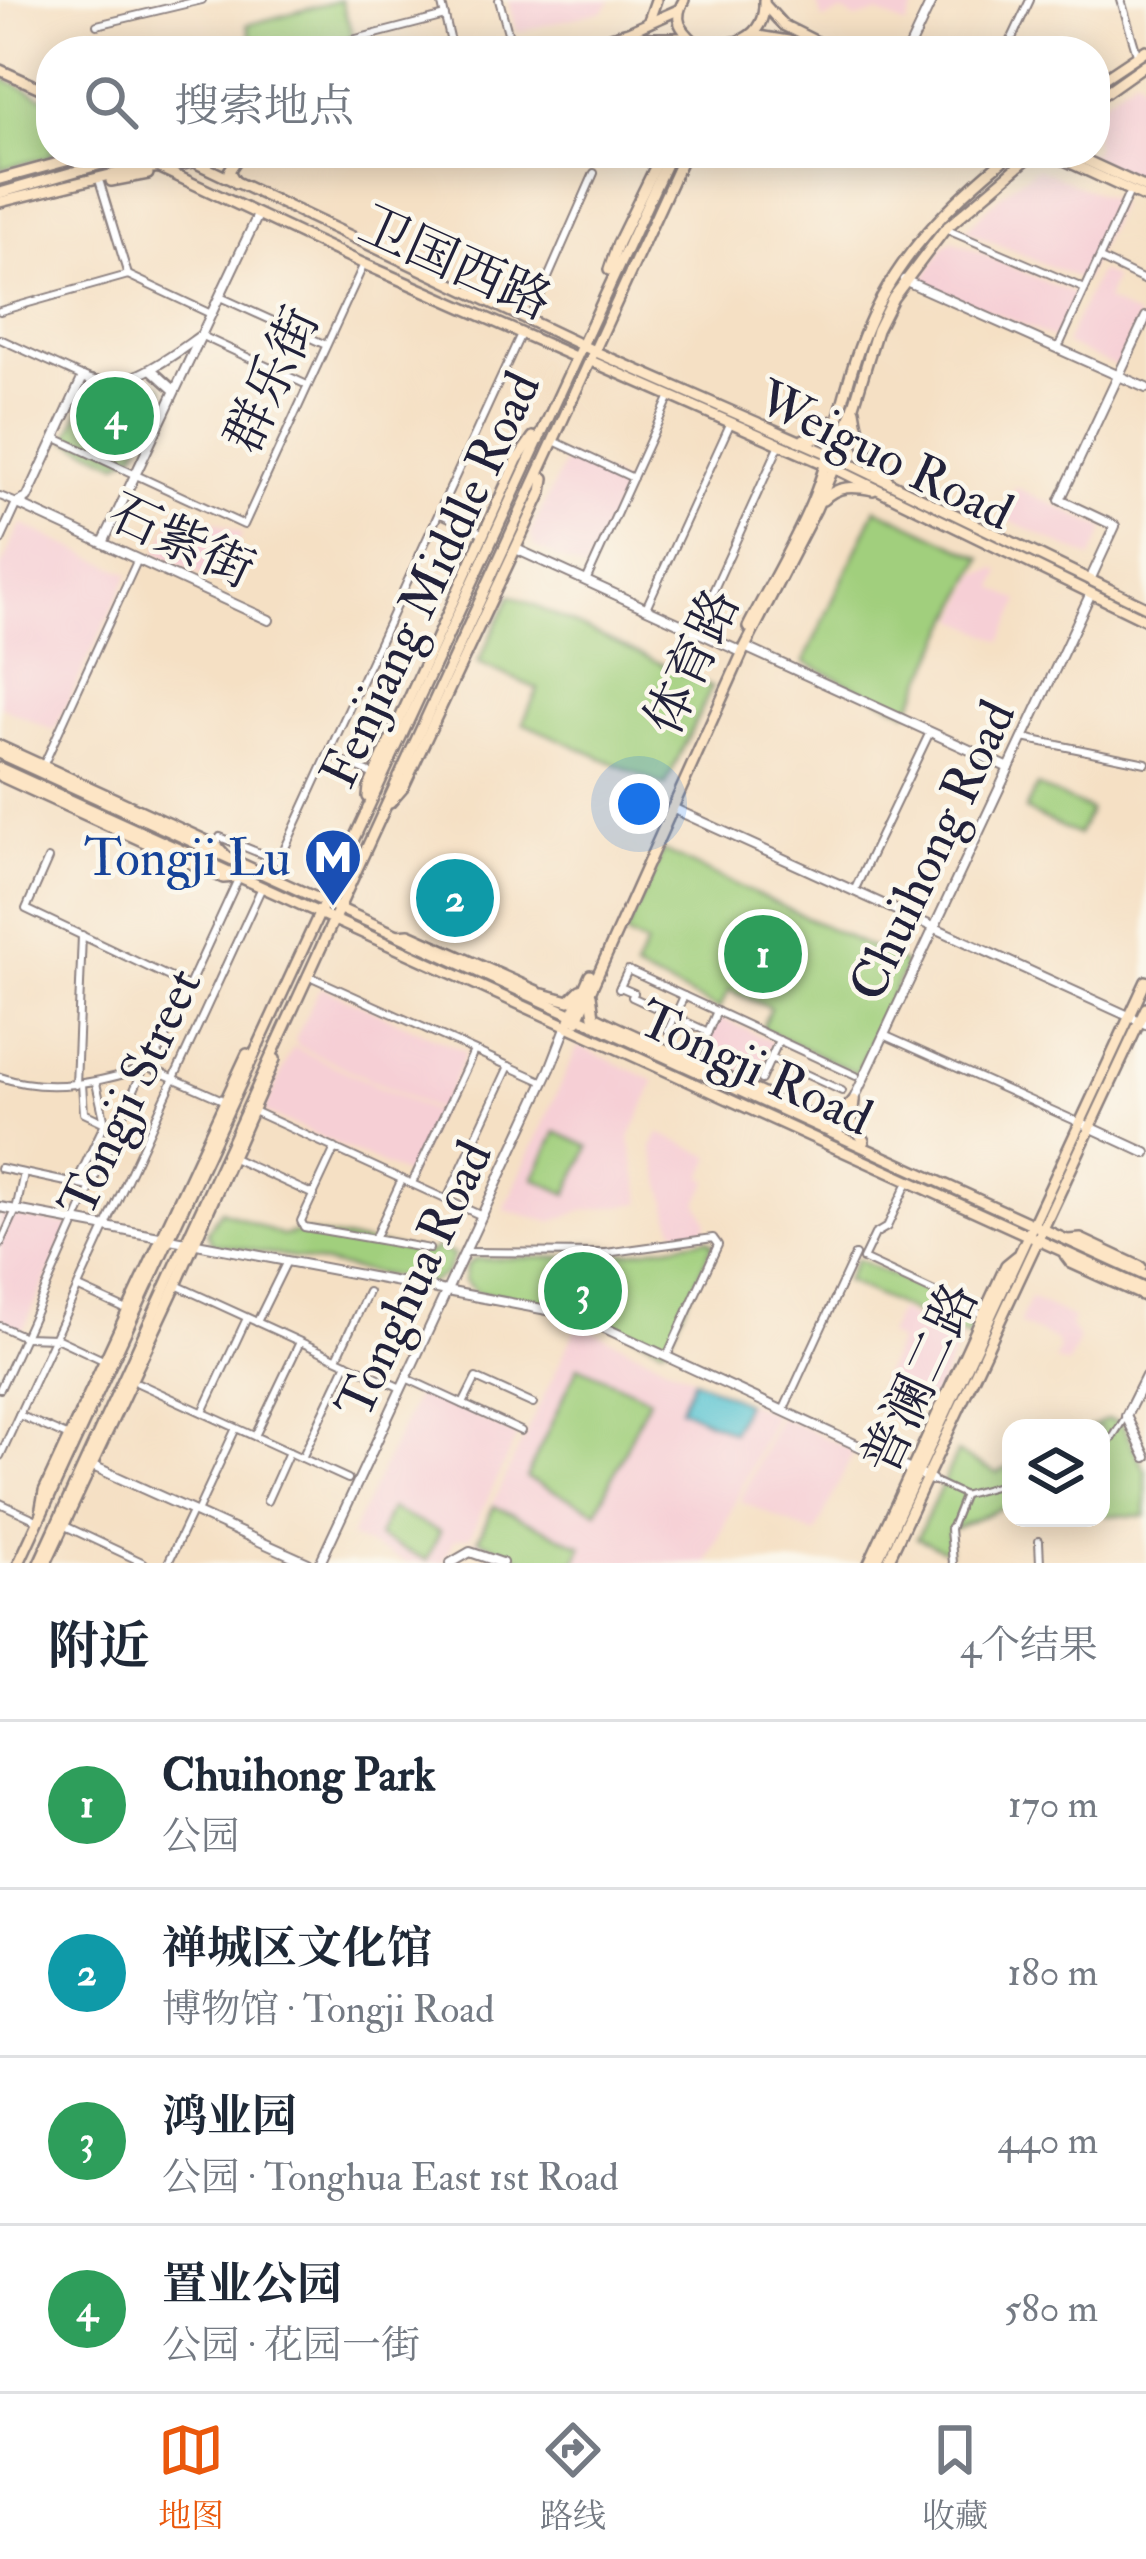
<!DOCTYPE html>
<html lang="zh">
<meta charset="utf-8">
<style>
:root{--surface:#fff;--page:#f6f6f7;--text:#1f2937;--muted:#747a83;--line:#e0e1e3;--accent:#ea580c}
body{margin:0;font-family:"IM FELL Double Pica","Noto Serif SC",serif;background:var(--page);color:var(--text)}
.controls{position:absolute;right:36px;bottom:36px;display:grid;overflow:hidden;border-radius:24px;box-shadow:0 6px 30px #0003}
.controls button{width:108px;height:108px;display:grid;place-items:center;padding:0;border:0;border-bottom:3px solid var(--line);background:var(--surface);color:var(--text);font:60px sans-serif}
.you{position:absolute;left:639px;top:804px;width:42px;height:42px;margin:-30px;border:9px solid #fff;border-radius:50%;background:#1a73e8;box-shadow:0 0 0 18px #1a73e833}
.badge{display:grid;place-items:center;width:78px;height:78px;border-radius:50%;background:var(--accent);color:#fff;font-size:39px;font-weight:700}
.pin{position:absolute;translate:-50% -50%;border:6px solid #fff;box-shadow:0 3px 12px #0006}
.list{margin:0;padding:0;list-style:none}
h2{display:flex;justify-content:space-between;align-items:center;height:156px;margin:0;padding:0 48px;font-size:51px}
h2 small{font-size:39px;font-weight:400;color:var(--muted)}
.list li{display:grid;grid-template-columns:78px 1fr auto;gap:36px;align-items:center;box-sizing:border-box;height:168px;padding:0 48px;border-top:3px solid var(--line)}
.list b{display:block;font-size:45px;white-space:nowrap}
.list p{margin:0;font-size:39px;white-space:nowrap;color:var(--muted)}
.list em{font-size:39px;font-style:normal;color:var(--muted)}
.icon{flex:none;width:66px;height:66px;fill:none;stroke:currentColor;stroke-width:2;stroke-linecap:round;stroke-linejoin:round}
.map{position:relative;flex:none;width:1146px;height:1563px;overflow:hidden}
.search{position:absolute;background:var(--surface);box-shadow:0 6px 30px #0003;left:36px;right:36px;top:36px;height:132px;display:flex;align-items:center;gap:30px;box-sizing:border-box;padding:0 42px;border-radius:48px;color:var(--muted);font-size:45px}
.sheet{height:828px;background:var(--surface)}
nav{display:flex;justify-content:space-around;align-items:center;box-sizing:border-box;height:168px;border-top:3px solid var(--line);background:var(--surface);font-size:33px;color:var(--muted)}
nav a{display:grid;justify-items:center;gap:6px}
nav .on{color:var(--accent)}
.map>svg:first-child{display:block}
</style>
<div class="map">
<svg width="1146" height="1563" viewBox="0 0 1146 1563">
<rect width="100%" height="100%" fill="#fbf7ec"/>
<filter id="ink" filterUnits="userSpaceOnUse"><feTurbulence type="fractalNoise" baseFrequency=".00833" numOctaves="2"/><feDisplacementMap in="SourceGraphic" scale="24" xChannelSelector="R" yChannelSelector="G"/><feConvolveMatrix kernelMatrix="1 2 1 2 8 2 1 2 1" color-interpolation-filters="sRGB"/></filter>
<filter id="wash" filterUnits="userSpaceOnUse"><feTurbulence type="fractalNoise" baseFrequency=".004" numOctaves="4" result="noise"/><feDisplacementMap in="SourceGraphic" scale="48" xChannelSelector="R" yChannelSelector="G"/><feGaussianBlur stdDeviation="2.7" result="paint"/><feColorMatrix in="noise" values="0 0 0 0 0 0 0 0 0 0 0 0 0 0 0 0 0 1.4 0 .05"/><feComposite in="paint" operator="in"/></filter>
<g filter="url(#wash)">
<rect width="100%" height="100%" fill="#f5e0c4"/>
<g fill="#f6cfd5">
<polygon points="509,0 611,0 604,11 517,32"/>
<polygon points="815,0 918,0 906,26 878,13 856,19 843,12 823,20"/>
<polygon points="1136,76 1146,87 1146,183 1082,153 1095,153 1095,107"/>
<polygon points="1037,168 1119,203 1084,281 965,230 1010,187"/>
<polygon points="953,241 1075,295 1055,339 921,282 945,245"/>
<polygon points="1099,271 1114,278 1106,301 1139,317 1117,367 1065,344"/>
<polygon points="567,457 626,485 585,571 535,547 530,534"/>
<polygon points="1015,487 1105,529 1091,558 1001,517"/>
<polygon points="179,505 242,534 219,583 156,553"/>
<polygon points="21,524 129,574 54,731 0,706 0,569"/>
<polygon points="997,569 1001,571 995,588 1020,601 1002,641 957,619 978,574"/>
<polygon points="323,988 466,1052 442,1107 439,1111 298,1046 295,1040 319,989"/>
<polygon points="719,1017 773,1042 756,1077 703,1052"/>
<polygon points="578,1046 655,1081 630,1138 642,1203 582,1211 551,1222 504,1210"/>
<polygon points="293,1047 437,1113 409,1176 264,1112"/>
<polygon points="659,1133 712,1157 703,1177 709,1180 698,1203 707,1222 703,1233 690,1236 674,1229 652,1148"/>
<polygon points="0,1214 72,1225 23,1330 0,1322"/>
<polygon points="1030,1298 1073,1318 1070,1326 1079,1339 1068,1365 1055,1360 1059,1351 1057,1341 1019,1324"/>
<polygon points="898,1310 961,1339 928,1410 878,1387 898,1341 887,1335"/>
<polygon points="578,1324 775,1415 707,1563 520,1563 474,1542"/>
<polygon points="419,1390 517,1436 470,1537 454,1540 443,1563 408,1563 350,1537"/>
<polygon points="779,1416 854,1451 815,1534 740,1501"/>
</g>
<g fill="#a1cf7d" stroke="#62785c" stroke-width="3">
<polygon points="341,0 353,37 296,51 255,51 247,25"/>
<polygon points="0,77 51,101 51,153 65,153 0,169"/>
<polygon points="147,380 162,386 164,391 136,452 118,463 67,440 89,391"/>
<polygon points="876,508 982,558 908,712 804,662"/>
<polygon points="511,595 712,687 665,786 523,723 538,689 478,663"/>
<polygon points="1037,786 1090,810 1078,835 1025,810"/>
<polygon points="663,851 906,964 857,1073 762,1028 770,1008 729,990 719,1009 635,970 646,945 625,935"/>
<polygon points="556,1132 589,1147 567,1194 534,1178"/>
<polygon points="221,1210 282,1236 300,1232 431,1253 437,1247 454,1255 446,1274 430,1283 212,1243 207,1232"/>
<polygon points="707,1239 713,1244 667,1345 662,1347 580,1309 478,1293 464,1281 466,1266 475,1259 606,1256"/>
<polygon points="856,1259 978,1315 968,1337 845,1281"/>
<polygon points="578,1366 649,1398 597,1511 526,1478"/>
<polygon points="1107,1419 1121,1422 1146,1472 1146,1516 1101,1515 1101,1428 1088,1428"/>
<polygon points="957,1453 997,1473 1011,1466 1011,1504 949,1531 949,1552 917,1538"/>
<polygon points="494,1506 582,1546 575,1563 531,1563 478,1539"/>
<polygon points="390,1509 440,1532 427,1560 378,1537"/>
</g>
<polygon fill="#57c3d1" stroke="#3c7286" stroke-width="3" points="694,1379 745,1403 732,1432 680,1408"/>
</g>
<g filter="url(#ink)">
<g fill="none" stroke-linecap="round" stroke-linejoin="round">
<g stroke="#8c8180" stroke-width="9">
<g id="pedestrian">
<polyline points="1101,1445 1111,1440 1124,1419"/>
<polyline points="932,1480 964,1495 1011,1482"/>
<polyline points="951,1528 964,1495"/>
</g>
</g>
<g stroke="#8c8180" stroke-width="10">
<g id="minor">
<polyline points="441,0 453,51"/>
<polyline points="499,0 513,51"/>
<polyline points="1121,0 1137,54"/>
<polyline points="97,25 202,0"/>
<polyline points="310,51 445,16"/>
<polyline points="1006,51 1030,0"/>
<polyline points="100,183 128,275"/>
<polyline points="945,229 1085,289"/>
<polyline points="1100,259 1146,281"/>
<polyline points="220,297 326,345"/>
<polyline points="0,311 128,275 211,314"/>
<polyline points="529,321 594,173"/>
<polyline points="202,336 307,385"/>
<polyline points="0,339 83,377"/>
<polyline points="1058,348 1130,191"/>
<polyline points="56,438 244,525 364,264"/>
<polyline points="556,442 633,478"/>
<polyline points="0,496 17,503"/>
<polyline points="439,513 484,534"/>
<polyline points="586,581 670,396"/>
<polyline points="646,608 731,422"/>
<polyline points="695,631 780,444"/>
<polyline points="1023,738 1146,763"/>
<polyline points="328,754 374,775"/>
<polyline points="43,766 138,559"/>
<polyline points="216,845 220,837 279,861 520,336"/>
<polyline points="48,859 26,909 188,986"/>
<polyline points="854,891 930,732"/>
<polyline points="307,975 544,1082"/>
<polyline points="620,987 634,993 632,997 708,1032"/>
<polyline points="619,989 628,970 856,1076"/>
<polyline points="668,1031 684,996"/>
<polyline points="884,1035 1078,1122"/>
<polyline points="699,1052 717,1011"/>
<polyline points="771,1058 842,1091"/>
<polyline points="151,1068 239,877"/>
<path d="M 0,1077 C 50,1094 101,1082 148,1067 L 225,1101"/>
<polyline points="761,1080 779,1040"/>
<polyline points="96,1083 105,1123 117,1128"/>
<polyline points="76,1085 82,935"/>
<polyline points="251,1110 482,1216"/>
<polyline points="335,1148 301,1221 304,1227 374,1239 402,1179"/>
<polyline points="233,1158 314,1195"/>
<polyline points="0,1168 90,1187"/>
<polyline points="76,1183 105,1123 84,1113 82,1084"/>
<polyline points="412,1183 474,1051"/>
<polyline points="906,1186 887,1227 875,1234 863,1259 984,1315"/>
<polyline points="447,1199 509,1066"/>
<polyline points="374,1239 429,1249"/>
<polyline points="0,1245 16,1210 24,1173"/>
<polyline points="465,1252 606,1253 713,1238 718,1245 667,1356"/>
<polyline points="176,1285 401,1388"/>
<polyline points="79,1288 127,1310"/>
<polyline points="257,1322 286,1263"/>
<polyline points="0,1326 24,1337 56,1338 103,1360"/>
<polyline points="337,1358 368,1292"/>
<polyline points="406,1378 521,1431"/>
<polyline points="138,1383 348,1479"/>
<path d="M 0,1389 C 50,1283 95,1175 144,1068"/>
<polyline points="463,1404 476,1378 533,1404"/>
<polyline points="783,1411 855,1255"/>
<polyline points="203,1412 247,1318"/>
<polyline points="19,1415 69,1437"/>
<polyline points="255,1436 300,1342"/>
<polyline points="0,1456 262,887"/>
<polyline points="302,1458 347,1363"/>
<polyline points="267,1501 289,1452"/>
<polyline points="0,1503 39,1521"/>
<polyline points="197,1512 236,1428"/>
<polyline points="65,1526 144,1563"/>
<polyline points="950,1529 953,1563"/>
<polyline points="1039,1541 1040,1563"/>
<polyline points="168,1563 192,1512"/>
</g>
</g>
<g stroke="#8c8180" stroke-width="12">
<g id="tertiary">
<polyline points="908,51 932,0"/>
<polyline points="904,280 1146,388"/>
<polyline points="152,370 174,390"/>
<polyline points="18,504 269,620"/>
<path d="M 0,540 L 17,503 L 27,498 L 83,377 C 122,396 169,358 200,336"/>
<polyline points="103,543 258,215"/>
<polyline points="516,549 737,650"/>
<polyline points="1090,580 1115,526 1060,500 1146,317"/>
<polyline points="745,647 1009,768"/>
<polyline points="672,808 1146,1024"/>
<polyline points="1079,1122 1146,1153"/>
<polyline points="837,1135 1090,595"/>
<polyline points="0,1207 579,1316 932,1480"/>
<polyline points="1146,1376 1126,1416 1146,1457"/>
<polyline points="93,1466 308,1563"/>
<polyline points="320,1563 550,1069 567,1025"/>
<polyline points="451,1563 470,1552 502,1563"/>
</g>
</g>
<g stroke="#8c8180" stroke-width="14">
<g id="secondary">
<path d="M 684,0 C 669,25 688,34 703,51"/>
<polyline points="765,5 783,25 835,51"/>
<polyline points="648,23 656,0"/>
<polyline points="752,35 788,41 811,51"/>
<path d="M 697,44 C 732,47 766,41 764,0"/>
<polyline points="562,51 628,32 678,10"/>
<polyline points="600,51 647,38 688,38"/>
<polyline points="0,70 51,93"/>
<polyline points="1095,84 1146,50"/>
<polyline points="1095,100 1146,64"/>
<polyline points="175,153 596,352 838,458 1146,607"/>
<polyline points="1049,153 1146,198"/>
<polyline points="1070,153 1146,188"/>
<polyline points="160,168 364,264 575,357"/>
<polyline points="0,179 95,153"/>
<polyline points="111,181 148,174"/>
<polyline points="236,183 229,171 241,153"/>
<polyline points="0,193 140,153"/>
<polyline points="0,202 130,170 176,166 228,153"/>
<polyline points="609,270 618,243 662,153"/>
<polyline points="591,361 834,468 1146,620"/>
<path d="M 855,410 C 859,439 868,459 888,480"/>
<polyline points="804,439 820,438 833,421"/>
<path d="M 823,500 C 838,485 853,486 873,490"/>
<path d="M 748,627 C 769,586 793,546 811,504 C 835,447 843,385 867,328 C 897,256 952,201 1012,153"/>
<polyline points="0,746 216,845 226,856"/>
<polyline points="0,754 1146,1276"/>
<polyline points="0,768 1146,1289"/>
<polyline points="0,776 223,878 236,877"/>
<polyline points="368,797 369,787 517,460 533,437"/>
<polyline points="390,803 403,788 542,492 544,478"/>
<polyline points="397,935 409,934 537,991 544,1000"/>
<polyline points="543,994 569,1001 580,990"/>
<polyline points="591,995 594,1016 612,1025"/>
<polyline points="570,1020 590,975"/>
<polyline points="577,1021 745,647 816,509 838,458 877,330 893,298 945,229 1034,153"/>
<polyline points="602,1027 612,1025 816,1118 823,1129"/>
<polyline points="854,1100 852,1122 864,1141"/>
<polyline points="816,1118 839,1116 854,1100"/>
<polyline points="1068,1240 1081,1239 1141,1267"/>
<polyline points="1065,1255 1071,1263 1146,1297"/>
<polyline points="41,1508 44,1491 247,1054"/>
<polyline points="19,1563 671,153"/>
<polyline points="39,1563 685,153"/>
<polyline points="46,1563 176,1285 275,1059"/>
<polyline points="869,1563 1006,1265 1017,1256"/>
<polyline points="876,1563 1146,981"/>
<polyline points="887,1563 1146,1008"/>
</g>
</g>
<use href="#pedestrian" stroke="#fff" stroke-width="4.5"/>
<use href="#minor" stroke="#fff" stroke-width="6"/>
<use href="#tertiary" stroke="#fff" stroke-width="8"/>
<use href="#secondary" stroke="#fde5c5" stroke-width="9"/>
</g>
</g>
<defs>
<g id="metro-pin" transform="scale(3)"><path d="M0 17L-7.5 6A9.5 9.5 0 1 1 7.5 6Z" fill="#1a4fb4" stroke="#fbf7ec"/><path d="M-5.5 5V-5H-3L0 0L3-5H5.5V5H3V-.5L0 4L-3-.5V5Z" fill="#fff"/></g>
</defs>
<g fill-rule="evenodd">
<use href="#metro-pin" x="333" y="857"/>
</g>
<g text-anchor="middle" stroke-width="9" stroke-linejoin="round" paint-order="stroke">
<g font-size="51" fill="#22223b" stroke="#fbf7ec">
<text transform="translate(456 262) rotate(24)" y="18">卫国西路</text>
<text transform="translate(271 379) rotate(-65)" y="18">群乐街</text>
<text transform="translate(886 454) rotate(26)" y="18">Weiguo Road</text>
<text transform="translate(182 540) rotate(25)" y="18">石紫街</text>
<text transform="translate(429 579) rotate(-65)" y="18">Fenjiang Middle Road</text>
<text transform="translate(691 661) rotate(-65)" y="18">体育路</text>
<text transform="translate(931 850) rotate(-65)" y="18">Chuihong Road</text>
<text transform="translate(756 1067) rotate(25)" y="18">Tongji Road</text>
<text transform="translate(129 1092) rotate(-65)" y="18">Tongji Street</text>
<text transform="translate(413 1279) rotate(-65)" y="18">Tonghua Road</text>
<text transform="translate(919 1378) rotate(-65)" y="18">普澜二路</text>
</g>
<g font-size="51" fill="#164399" stroke="#fbf7ec" text-anchor="end">
<text x="291" y="875">Tongji Lu</text>
</g>
</g>
</svg>
<div class="controls">
<button><svg class="icon" aria-label="layers" viewBox="0 0 24 24"><path d="M12 4l9 5-9 5-9-5zM3 14l9 5 9-5"/></svg></button>
</div>
<div class="you"></div>
<div class="pin badge" style="left:763px;top:954px;background:#2e9e5b">1</div>
<div class="pin badge" style="left:455px;top:898px;background:#0f9aa8">2</div>
<div class="pin badge" style="left:583px;top:1291px;background:#2e9e5b">3</div>
<div class="pin badge" style="left:115px;top:416px;background:#2e9e5b">4</div>
<div class="search"><svg class="icon" aria-label="search" viewBox="0 0 24 24"><circle cx="10" cy="10" r="6"/><path d="M15 15l6 6"/></svg>搜索地点</div>
</div>
<section class="sheet">
<h2>附近<small>4个结果</small></h2>
<ul class="list">
<li><span class="badge" style="background:#2e9e5b">1</span><div><b>Chuihong Park</b><p>公园</p></div><em>170 m</em></li>
<li><span class="badge" style="background:#0f9aa8">2</span><div><b>禅城区文化馆</b><p>博物馆 · Tongji Road</p></div><em>180 m</em></li>
<li><span class="badge" style="background:#2e9e5b">3</span><div><b>鸿业园</b><p>公园 · Tonghua East 1st Road</p></div><em>440 m</em></li>
<li><span class="badge" style="background:#2e9e5b">4</span><div><b>置业公园</b><p>公园 · 花园一街</p></div><em>580 m</em></li>
</ul>
</section>
<nav>
<a class="on"><svg class="icon" aria-label="map" viewBox="0 0 24 24"><path d="M3 6l6-2 6 2 6-2v14l-6 2-6-2-6 2zM9 4v14M15 6v14"/></svg>地图</a>
<a><svg class="icon" aria-label="directions" viewBox="0 0 24 24"><path d="M12 3l9 9-9 9-9-9zM9 14v-3h6M13 9l2 2-2 2"/></svg>路线</a>
<a><svg class="icon" aria-label="saved" viewBox="0 0 24 24"><path d="M7 4h10v16l-5-4-5 4z"/></svg>收藏</a>
</nav>
